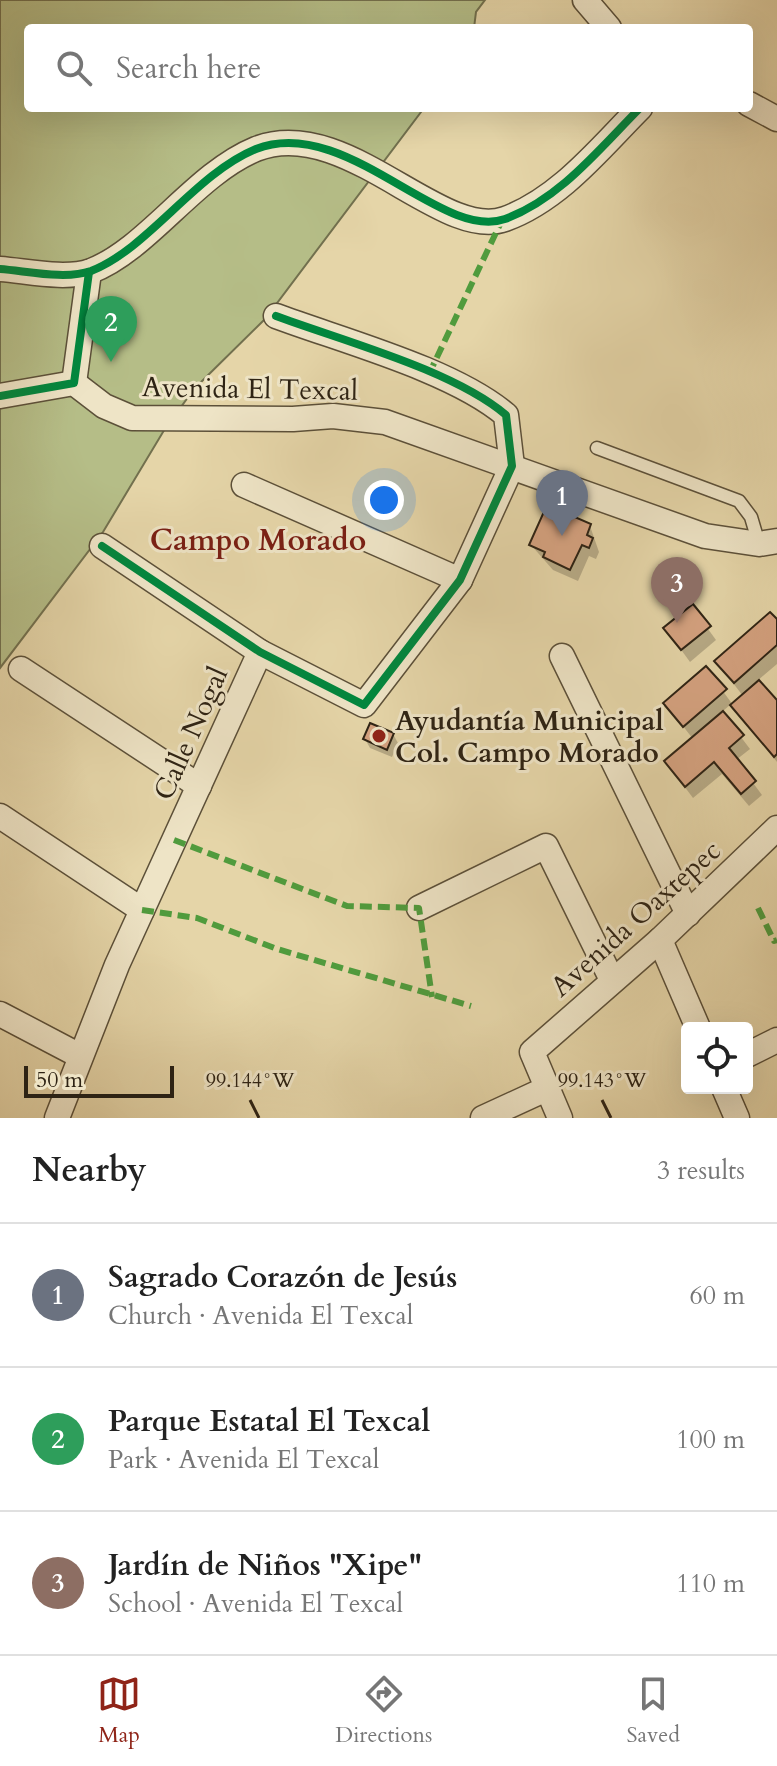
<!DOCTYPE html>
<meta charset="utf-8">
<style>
:root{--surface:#fff;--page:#f2f2f2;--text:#222;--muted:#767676;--line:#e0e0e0;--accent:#8f2418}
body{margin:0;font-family:Cardo,serif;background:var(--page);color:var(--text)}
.controls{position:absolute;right:24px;bottom:24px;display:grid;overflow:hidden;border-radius:8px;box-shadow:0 8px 32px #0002}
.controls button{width:72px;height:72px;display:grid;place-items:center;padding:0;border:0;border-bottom:2px solid var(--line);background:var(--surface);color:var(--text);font:40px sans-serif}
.scale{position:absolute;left:24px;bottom:20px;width:150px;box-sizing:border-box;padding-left:8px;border:4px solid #2e2314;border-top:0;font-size:22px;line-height:28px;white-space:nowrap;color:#2e2314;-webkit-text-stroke:6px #eee4c6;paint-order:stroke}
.you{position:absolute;left:384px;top:500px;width:28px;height:28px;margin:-20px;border:6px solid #fff;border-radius:50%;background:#1a73e8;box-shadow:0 0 0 12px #1a73e833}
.badge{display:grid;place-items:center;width:52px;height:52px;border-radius:50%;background:var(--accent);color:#fff;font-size:26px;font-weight:700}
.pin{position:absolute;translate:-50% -66px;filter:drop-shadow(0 2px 4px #0008)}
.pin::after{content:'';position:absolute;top:42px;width:28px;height:24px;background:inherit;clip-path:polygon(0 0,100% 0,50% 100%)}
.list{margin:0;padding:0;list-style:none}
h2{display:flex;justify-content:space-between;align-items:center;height:104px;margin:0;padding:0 32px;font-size:34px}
h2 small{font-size:26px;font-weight:400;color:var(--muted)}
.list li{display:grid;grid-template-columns:52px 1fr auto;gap:24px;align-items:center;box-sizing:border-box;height:144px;padding:0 32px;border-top:2px solid var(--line)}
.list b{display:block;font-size:30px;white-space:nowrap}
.list p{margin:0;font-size:26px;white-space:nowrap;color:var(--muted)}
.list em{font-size:26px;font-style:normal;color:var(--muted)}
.icon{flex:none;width:44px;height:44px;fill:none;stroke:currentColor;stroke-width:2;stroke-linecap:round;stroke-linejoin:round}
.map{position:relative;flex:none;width:777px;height:1118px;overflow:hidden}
.search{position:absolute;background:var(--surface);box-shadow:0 8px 32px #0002;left:24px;right:24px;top:24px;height:88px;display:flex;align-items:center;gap:20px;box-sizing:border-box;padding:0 28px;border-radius:8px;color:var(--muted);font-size:30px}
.sheet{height:536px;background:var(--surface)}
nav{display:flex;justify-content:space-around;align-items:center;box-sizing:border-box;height:112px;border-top:2px solid var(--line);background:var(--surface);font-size:22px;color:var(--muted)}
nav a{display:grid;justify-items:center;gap:4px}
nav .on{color:var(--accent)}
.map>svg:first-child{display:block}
</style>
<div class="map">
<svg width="777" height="1118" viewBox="0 0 777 1118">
<rect width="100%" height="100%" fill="#e5d5a8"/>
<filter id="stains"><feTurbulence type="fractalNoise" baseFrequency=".0025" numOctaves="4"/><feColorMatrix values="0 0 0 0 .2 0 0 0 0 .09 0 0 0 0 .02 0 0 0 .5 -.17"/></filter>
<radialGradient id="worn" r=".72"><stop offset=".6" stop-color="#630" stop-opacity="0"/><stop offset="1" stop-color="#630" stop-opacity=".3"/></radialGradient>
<polygon fill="#b5bd87" stroke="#72704e" stroke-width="2" points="0,0 485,0 476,12 474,28 28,28 28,108 424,108 265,319 194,389 163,432 103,532 0,668"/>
<g fill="#0003">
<polygon points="590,526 599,552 596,559 589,556 578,581 553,570 531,545"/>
<polygon points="692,607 716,640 690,662 666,629"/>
<polygon points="777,622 777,664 757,681 777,703 777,762 731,704 722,712 750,749 736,760 762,795 749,806 722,774 693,798 666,762 693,739 665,703 706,668 733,705 743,696 716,661"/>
<polygon points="393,734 398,743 392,757 370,748 365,739"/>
</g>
<g fill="#d5a280" stroke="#2e2314" stroke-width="2">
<polygon points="547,505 591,524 587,535 593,538 589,548 582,545 570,570 543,557 545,552 529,545"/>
<polygon points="693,604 711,626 681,650 663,628"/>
<polygon points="770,612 777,619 777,645 734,683 714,661"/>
<polygon points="706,666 727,689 683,727 663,703"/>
<polygon points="759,680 777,700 777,754 774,757 730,705"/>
<polygon points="723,711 744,735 729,748 756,781 741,794 714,762 685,787 664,761"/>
<polygon points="370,723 394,733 387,750 363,739"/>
</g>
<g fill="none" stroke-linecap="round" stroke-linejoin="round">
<g stroke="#5c5039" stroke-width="15">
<polyline id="service" points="597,448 739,501 751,517 759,544"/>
</g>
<g stroke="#5c5039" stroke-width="27">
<g id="minor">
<polyline points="585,0 609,28"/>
<polyline points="749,104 777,119"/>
<path d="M 0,269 C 27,271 65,280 91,271 C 148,249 195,174 256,149 C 345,114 441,242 505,219 C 560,199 600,148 640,108"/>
<polyline points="74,383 89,272"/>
<polyline points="0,396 74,383 104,406 132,418 293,419 333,416 385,422 705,536 759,544 777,541"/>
<polyline points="244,485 460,580"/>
<path d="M 102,546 L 260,652 L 364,705 L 460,580 L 512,466 L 506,415 C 453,370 343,341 276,316"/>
<polyline points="562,656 688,914"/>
<polyline points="21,669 199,786"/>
<polyline points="0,816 142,910"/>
<polyline points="419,908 546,846 612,980"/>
<polyline points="660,940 698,1028"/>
<polyline points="0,1014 80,1056"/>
<polyline points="747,1055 777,1040"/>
<polyline points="724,1088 737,1118"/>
<polyline points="57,1118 117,965 260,652"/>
<polyline points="483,1118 546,1089"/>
<polyline points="560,1118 532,1052 660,940 777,828"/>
</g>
</g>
<use href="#service" stroke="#eee4c6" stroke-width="12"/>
<use href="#minor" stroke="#eee4c6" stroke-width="24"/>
<g stroke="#509b3d" stroke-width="6" stroke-dasharray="12 6" stroke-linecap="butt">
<polyline points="429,374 502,220"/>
<polyline points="174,840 347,906 419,908 432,997"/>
<polyline points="758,908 774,941 777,940"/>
<polyline points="142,910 197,918 277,949 471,1006"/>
</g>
<g stroke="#eee4c6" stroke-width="13">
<g id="cycleway">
<path d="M 0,269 C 27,271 65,280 91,271 C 148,249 195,174 256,149 C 345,114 441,242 505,219 C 560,199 600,148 640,108"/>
<polyline points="0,396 74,383 89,272"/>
<path d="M 102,546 L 260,652 L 364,705 L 460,580 L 512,466 L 506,415 C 453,370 343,341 276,316"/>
</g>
</g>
<use href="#cycleway" stroke="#00873e" stroke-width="8"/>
</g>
<path fill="none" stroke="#2e2314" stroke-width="3" d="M 250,1100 L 259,1118M 602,1100 L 611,1118"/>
<circle fill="#8f2418" stroke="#eee4c6" stroke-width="3" cx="379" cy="736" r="8"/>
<g text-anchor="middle" stroke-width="6" stroke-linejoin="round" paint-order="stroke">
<g font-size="28" fill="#2e2314" stroke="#eee4c6">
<text transform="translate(250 388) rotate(1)" y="10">Avenida El Texcal</text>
<text transform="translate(190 733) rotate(-66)" y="10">Calle Nogal</text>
<text transform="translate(635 918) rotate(-42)" y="10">Avenida Oaxtepec</text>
</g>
<g font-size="28" font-weight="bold" fill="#2e2314" stroke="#eee4c6" text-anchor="start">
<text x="395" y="730">Ayudantía Municipal<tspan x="395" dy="32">Col. Campo Morado</tspan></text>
</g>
<g font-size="30" font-weight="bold" fill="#7a1f14" stroke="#eee4c6">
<text x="258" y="550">Campo Morado</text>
</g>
</g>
<g font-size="20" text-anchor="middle" fill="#2e2314" stroke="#eee4c6" stroke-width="6" stroke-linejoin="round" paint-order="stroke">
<text x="250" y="1087">99.144°W</text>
<text x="602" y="1087">99.143°W</text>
</g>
<rect width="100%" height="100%" filter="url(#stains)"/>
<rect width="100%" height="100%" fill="url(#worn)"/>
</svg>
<div class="controls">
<button><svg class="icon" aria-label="locate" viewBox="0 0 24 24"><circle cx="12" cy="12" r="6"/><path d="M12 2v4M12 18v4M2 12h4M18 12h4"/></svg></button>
</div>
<div class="scale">50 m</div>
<div class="you"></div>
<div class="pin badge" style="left:562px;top:536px;background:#6b7280">1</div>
<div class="pin badge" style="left:111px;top:362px;background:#2e9e5b">2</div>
<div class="pin badge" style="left:677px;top:623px;background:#8d6e63">3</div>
<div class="search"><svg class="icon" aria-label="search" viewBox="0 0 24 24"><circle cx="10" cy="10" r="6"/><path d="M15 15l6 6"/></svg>Search here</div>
</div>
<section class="sheet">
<h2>Nearby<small>3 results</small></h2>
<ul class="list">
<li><span class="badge" style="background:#6b7280">1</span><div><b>Sagrado Corazón de Jesús</b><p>Church · Avenida El Texcal</p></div><em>60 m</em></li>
<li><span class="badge" style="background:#2e9e5b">2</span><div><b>Parque Estatal El Texcal</b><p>Park · Avenida El Texcal</p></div><em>100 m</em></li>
<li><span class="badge" style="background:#8d6e63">3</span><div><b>Jardín de Niños &quot;Xipe&quot;</b><p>School · Avenida El Texcal</p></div><em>110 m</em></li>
</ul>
</section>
<nav>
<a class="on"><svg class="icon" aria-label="map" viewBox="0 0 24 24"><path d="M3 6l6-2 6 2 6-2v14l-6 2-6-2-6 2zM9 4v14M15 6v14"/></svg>Map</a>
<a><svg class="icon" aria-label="directions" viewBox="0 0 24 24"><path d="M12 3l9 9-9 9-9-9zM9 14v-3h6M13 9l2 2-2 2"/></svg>Directions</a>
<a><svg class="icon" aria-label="saved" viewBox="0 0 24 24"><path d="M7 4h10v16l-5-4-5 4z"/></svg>Saved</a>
</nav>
